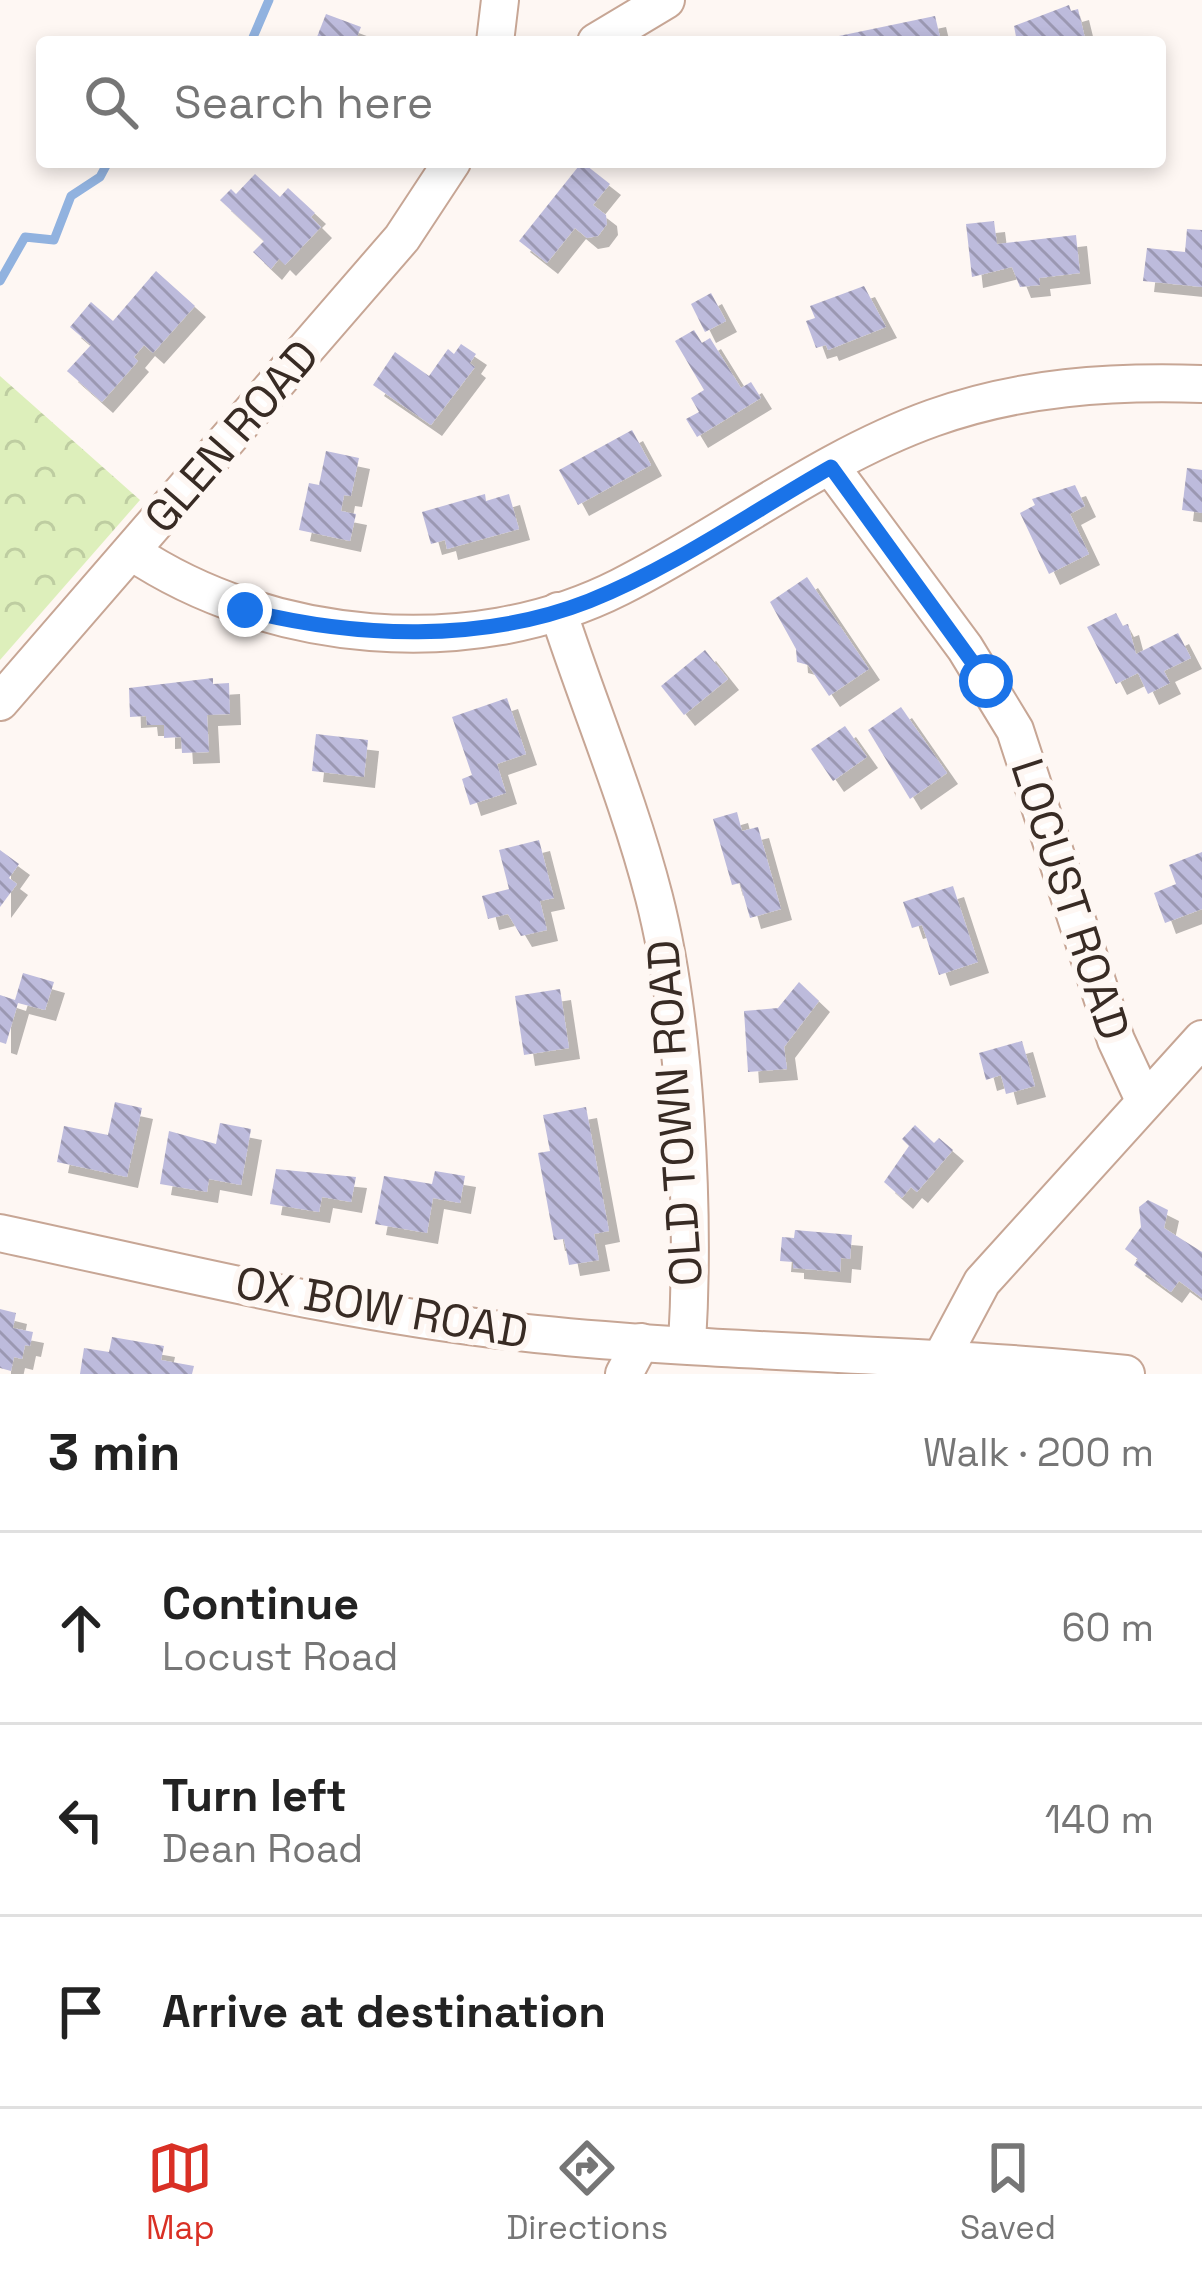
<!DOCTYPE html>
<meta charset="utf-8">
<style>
:root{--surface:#fff;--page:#f6f6f6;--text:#222;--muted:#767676;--line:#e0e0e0;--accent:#d93025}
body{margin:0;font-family:"Space Grotesk",sans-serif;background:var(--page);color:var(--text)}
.stop{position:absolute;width:36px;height:36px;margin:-27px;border:9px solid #1a73e8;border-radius:50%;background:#fff}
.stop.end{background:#1a73e8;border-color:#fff;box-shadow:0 3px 12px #0008}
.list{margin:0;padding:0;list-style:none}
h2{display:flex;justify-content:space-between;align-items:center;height:156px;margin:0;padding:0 48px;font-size:51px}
h2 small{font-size:39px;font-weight:400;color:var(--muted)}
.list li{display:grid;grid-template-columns:78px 1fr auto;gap:36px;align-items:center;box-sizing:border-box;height:192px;padding:0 48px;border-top:3px solid var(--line)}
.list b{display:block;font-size:45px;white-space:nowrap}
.list p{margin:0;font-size:39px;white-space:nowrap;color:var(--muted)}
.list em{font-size:39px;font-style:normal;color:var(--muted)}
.icon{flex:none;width:66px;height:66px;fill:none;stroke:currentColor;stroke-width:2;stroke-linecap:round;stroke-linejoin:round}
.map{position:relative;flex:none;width:1202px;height:1374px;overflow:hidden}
.search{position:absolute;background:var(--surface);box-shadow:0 6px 18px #0003;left:36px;right:36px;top:36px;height:132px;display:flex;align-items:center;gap:30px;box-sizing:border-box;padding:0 42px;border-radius:12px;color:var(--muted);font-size:45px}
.sheet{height:732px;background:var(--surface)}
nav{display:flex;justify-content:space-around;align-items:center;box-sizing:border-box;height:168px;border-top:3px solid var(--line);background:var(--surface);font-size:33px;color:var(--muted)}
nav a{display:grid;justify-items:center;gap:6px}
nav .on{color:var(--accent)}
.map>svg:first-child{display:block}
</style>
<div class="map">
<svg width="1202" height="1374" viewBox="0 0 1202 1374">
<defs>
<pattern id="park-crowns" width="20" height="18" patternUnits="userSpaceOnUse" patternTransform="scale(3)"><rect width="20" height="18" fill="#ddefbb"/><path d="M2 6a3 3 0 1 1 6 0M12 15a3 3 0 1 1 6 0" fill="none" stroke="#becda1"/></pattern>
<pattern id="building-back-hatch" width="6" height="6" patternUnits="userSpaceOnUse" patternTransform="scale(3)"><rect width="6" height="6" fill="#bdbbdc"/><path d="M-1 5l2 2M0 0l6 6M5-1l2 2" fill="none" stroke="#9b98b2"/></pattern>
<filter id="shadow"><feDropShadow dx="11" dy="11" stdDeviation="0" flood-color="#0004"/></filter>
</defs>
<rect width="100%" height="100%" fill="#fef7f3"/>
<polygon fill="url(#park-crowns)" points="0,376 140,500 0,660"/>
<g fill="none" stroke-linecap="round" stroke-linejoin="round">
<g stroke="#91b2df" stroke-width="9">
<polyline points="251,42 269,0"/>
<polyline points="0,281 25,237 54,240 71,196 100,177 108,162"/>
</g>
</g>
<g fill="url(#building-back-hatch)" filter="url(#shadow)">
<polygon points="1069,5 1071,11 1078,9 1086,42 1017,42 1014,26"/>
<polygon points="326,14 361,27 355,42 315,42"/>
<polygon points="935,16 941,41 836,42 834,37"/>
<polygon points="582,162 610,184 593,205 606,215 607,224 598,236 587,238 575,228 547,263 519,241"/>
<polygon points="255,174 280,197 288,188 315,213 311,217 321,227 285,265 279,259 271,269 253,252 264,241 220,200 231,189 236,194"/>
<polygon points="994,221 997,244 1076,235 1080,273 1039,278 1040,285 1020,287 1012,267 972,277 966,224"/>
<polygon points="1187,229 1202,230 1202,287 1143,281 1147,248 1185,252"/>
<polygon points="156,271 195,306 153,353 144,345 134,357 138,361 102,402 67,371 91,345 70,327 91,302 113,321"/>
<polygon points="864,286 886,327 828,350 826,345 816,348 806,321 815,318 810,306"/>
<polygon points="711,293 726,321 705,332 691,304"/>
<polygon points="694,330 702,343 710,338 741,388 751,382 761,398 697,437 686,419 699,412 691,398 704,390 675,341"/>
<polygon points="461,344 476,354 470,363 475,367 431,425 373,385 395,352 429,376 448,349 454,354"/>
<polygon points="632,430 651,465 578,505 559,470"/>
<polygon points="326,451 359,458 351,496 344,495 341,511 356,514 350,541 299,530 309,483 319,485"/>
<polygon points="1187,468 1202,470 1202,513 1182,510"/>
<polygon points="1075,485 1085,506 1070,514 1089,554 1049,574 1020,513 1035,505 1032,499"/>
<polygon points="485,494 486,501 509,494 519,529 447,549 445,540 431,544 422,512"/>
<polygon points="807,577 869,669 829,696 808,665 797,662 796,649 770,602"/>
<polygon points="1116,613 1123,626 1128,624 1136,654 1178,633 1191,658 1164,671 1170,683 1148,694 1138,673 1116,684 1087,627"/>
<polygon points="705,650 728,679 684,715 661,686"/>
<polygon points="213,678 213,684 229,683 230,714 207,715 209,752 182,753 181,737 164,738 164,725 147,725 146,716 130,717 129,688"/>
<polygon points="507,698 526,754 497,764 506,793 470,805 462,779 472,775 452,717"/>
<polygon points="901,707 947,773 910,799 868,730"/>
<polygon points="845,726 867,757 833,781 811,749"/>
<polygon points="316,734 368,740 364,777 312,771"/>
<polygon points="737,812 742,831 758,827 781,909 750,918 740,883 732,885 713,819"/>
<polygon points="539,840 554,898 540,901 547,930 521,936 508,914 488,919 482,896 509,889 499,850"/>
<polygon points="0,850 19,864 9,878 17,884 0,907"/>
<polygon points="1202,852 1202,909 1165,923 1154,893 1176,884 1169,865"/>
<polygon points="953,886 978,962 939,975 922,925 912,928 903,902"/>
<polygon points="23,973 54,982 45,1010 18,1003 6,1044 0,1042 0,995 15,1000"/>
<polygon points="799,982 819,1001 784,1047 787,1069 748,1072 744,1011 778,1008"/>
<polygon points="560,989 569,1048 524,1055 515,996"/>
<polygon points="1022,1041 1035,1086 1006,1094 1001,1075 986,1080 979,1053"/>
<polygon points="115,1102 142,1108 127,1177 57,1162 64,1126 108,1135"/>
<polygon points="586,1107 609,1231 594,1234 599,1260 569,1265 564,1239 554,1240 538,1153 550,1151 543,1115"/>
<polygon points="220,1123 251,1129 241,1185 209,1179 207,1192 160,1184 169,1131 216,1144"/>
<polygon points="915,1125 934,1143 939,1138 953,1150 917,1192 911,1187 902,1198 884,1182 909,1146 902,1139"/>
<polygon points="276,1169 356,1177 351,1202 322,1197 319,1212 270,1204"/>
<polygon points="435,1171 465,1176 460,1203 433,1198 427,1233 375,1224 384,1176 432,1184"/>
<polygon points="1148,1200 1168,1210 1164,1228 1202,1252 1202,1298 1179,1281 1171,1292 1134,1265 1138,1259 1125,1249 1141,1227 1139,1207"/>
<polygon points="795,1230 852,1235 850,1259 841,1258 840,1272 793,1268 793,1262 780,1261 782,1237 794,1238"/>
<polygon points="0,1309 16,1313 13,1328 33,1332 30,1346 25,1345 22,1359 14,1357 11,1371 0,1368"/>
<polygon points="112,1337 164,1346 161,1360 194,1366 192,1374 80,1374 84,1348 109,1352"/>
</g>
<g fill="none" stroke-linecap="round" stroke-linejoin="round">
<g stroke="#c7a695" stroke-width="40">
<g id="minor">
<polyline points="495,42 500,0"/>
<polyline points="596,42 666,0"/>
<polyline points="831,467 965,648 1015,730 1116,1040 1143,1098"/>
<path d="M 132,552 C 268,643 470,663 620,587 C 725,534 821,458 933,418 C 1020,387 1109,381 1202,384"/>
<path d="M 558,611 C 589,706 629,800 654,897 C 686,1022 695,1214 687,1344"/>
<polyline points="0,702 402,238 452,162"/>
<path d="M 0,1233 C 178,1271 355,1316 536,1334 C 732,1354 930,1353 1126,1374"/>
<polyline points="942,1357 982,1282 1202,1039"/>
<polyline points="624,1374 641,1342"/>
</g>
</g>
<use href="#minor" stroke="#fff" stroke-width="36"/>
</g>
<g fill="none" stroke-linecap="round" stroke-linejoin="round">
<path stroke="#1a73e8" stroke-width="15" d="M 245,610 C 355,638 482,643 589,601 C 674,567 752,512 831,467 L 986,681"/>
</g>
<g text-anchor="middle" stroke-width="12" stroke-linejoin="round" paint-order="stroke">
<g font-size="45" fill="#382b24" stroke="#fef7f3">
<text transform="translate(231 436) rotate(-49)" y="16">GLEN ROAD</text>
<text transform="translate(1071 899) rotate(72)" y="16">LOCUST ROAD</text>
<text transform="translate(674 1113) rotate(-94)" y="16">OLD TOWN ROAD</text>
<text transform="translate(382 1307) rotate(10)" y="16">OX BOW ROAD</text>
</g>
</g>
</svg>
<div class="stop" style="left:986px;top:681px"></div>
<div class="stop end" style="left:245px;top:610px"></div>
<div class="search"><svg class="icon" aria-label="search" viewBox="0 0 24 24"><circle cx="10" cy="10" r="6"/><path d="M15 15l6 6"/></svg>Search here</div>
</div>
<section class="sheet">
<h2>3 min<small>Walk · 200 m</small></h2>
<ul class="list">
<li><svg class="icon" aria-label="ahead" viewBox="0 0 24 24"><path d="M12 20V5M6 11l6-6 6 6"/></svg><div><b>Continue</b><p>Locust Road</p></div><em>60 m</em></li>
<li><svg class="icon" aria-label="left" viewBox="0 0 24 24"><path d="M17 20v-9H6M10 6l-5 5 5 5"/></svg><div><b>Turn left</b><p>Dean Road</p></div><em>140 m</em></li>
<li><svg class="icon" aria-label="arrive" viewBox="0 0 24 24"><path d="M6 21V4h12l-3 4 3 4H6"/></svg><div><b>Arrive at destination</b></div></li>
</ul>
</section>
<nav>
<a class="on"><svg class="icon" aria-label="map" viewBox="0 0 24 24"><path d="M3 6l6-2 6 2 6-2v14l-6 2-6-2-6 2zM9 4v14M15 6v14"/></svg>Map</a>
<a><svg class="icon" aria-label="directions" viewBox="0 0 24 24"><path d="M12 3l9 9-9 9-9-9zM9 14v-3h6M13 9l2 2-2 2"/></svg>Directions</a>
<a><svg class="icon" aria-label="saved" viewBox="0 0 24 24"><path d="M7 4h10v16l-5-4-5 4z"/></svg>Saved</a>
</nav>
